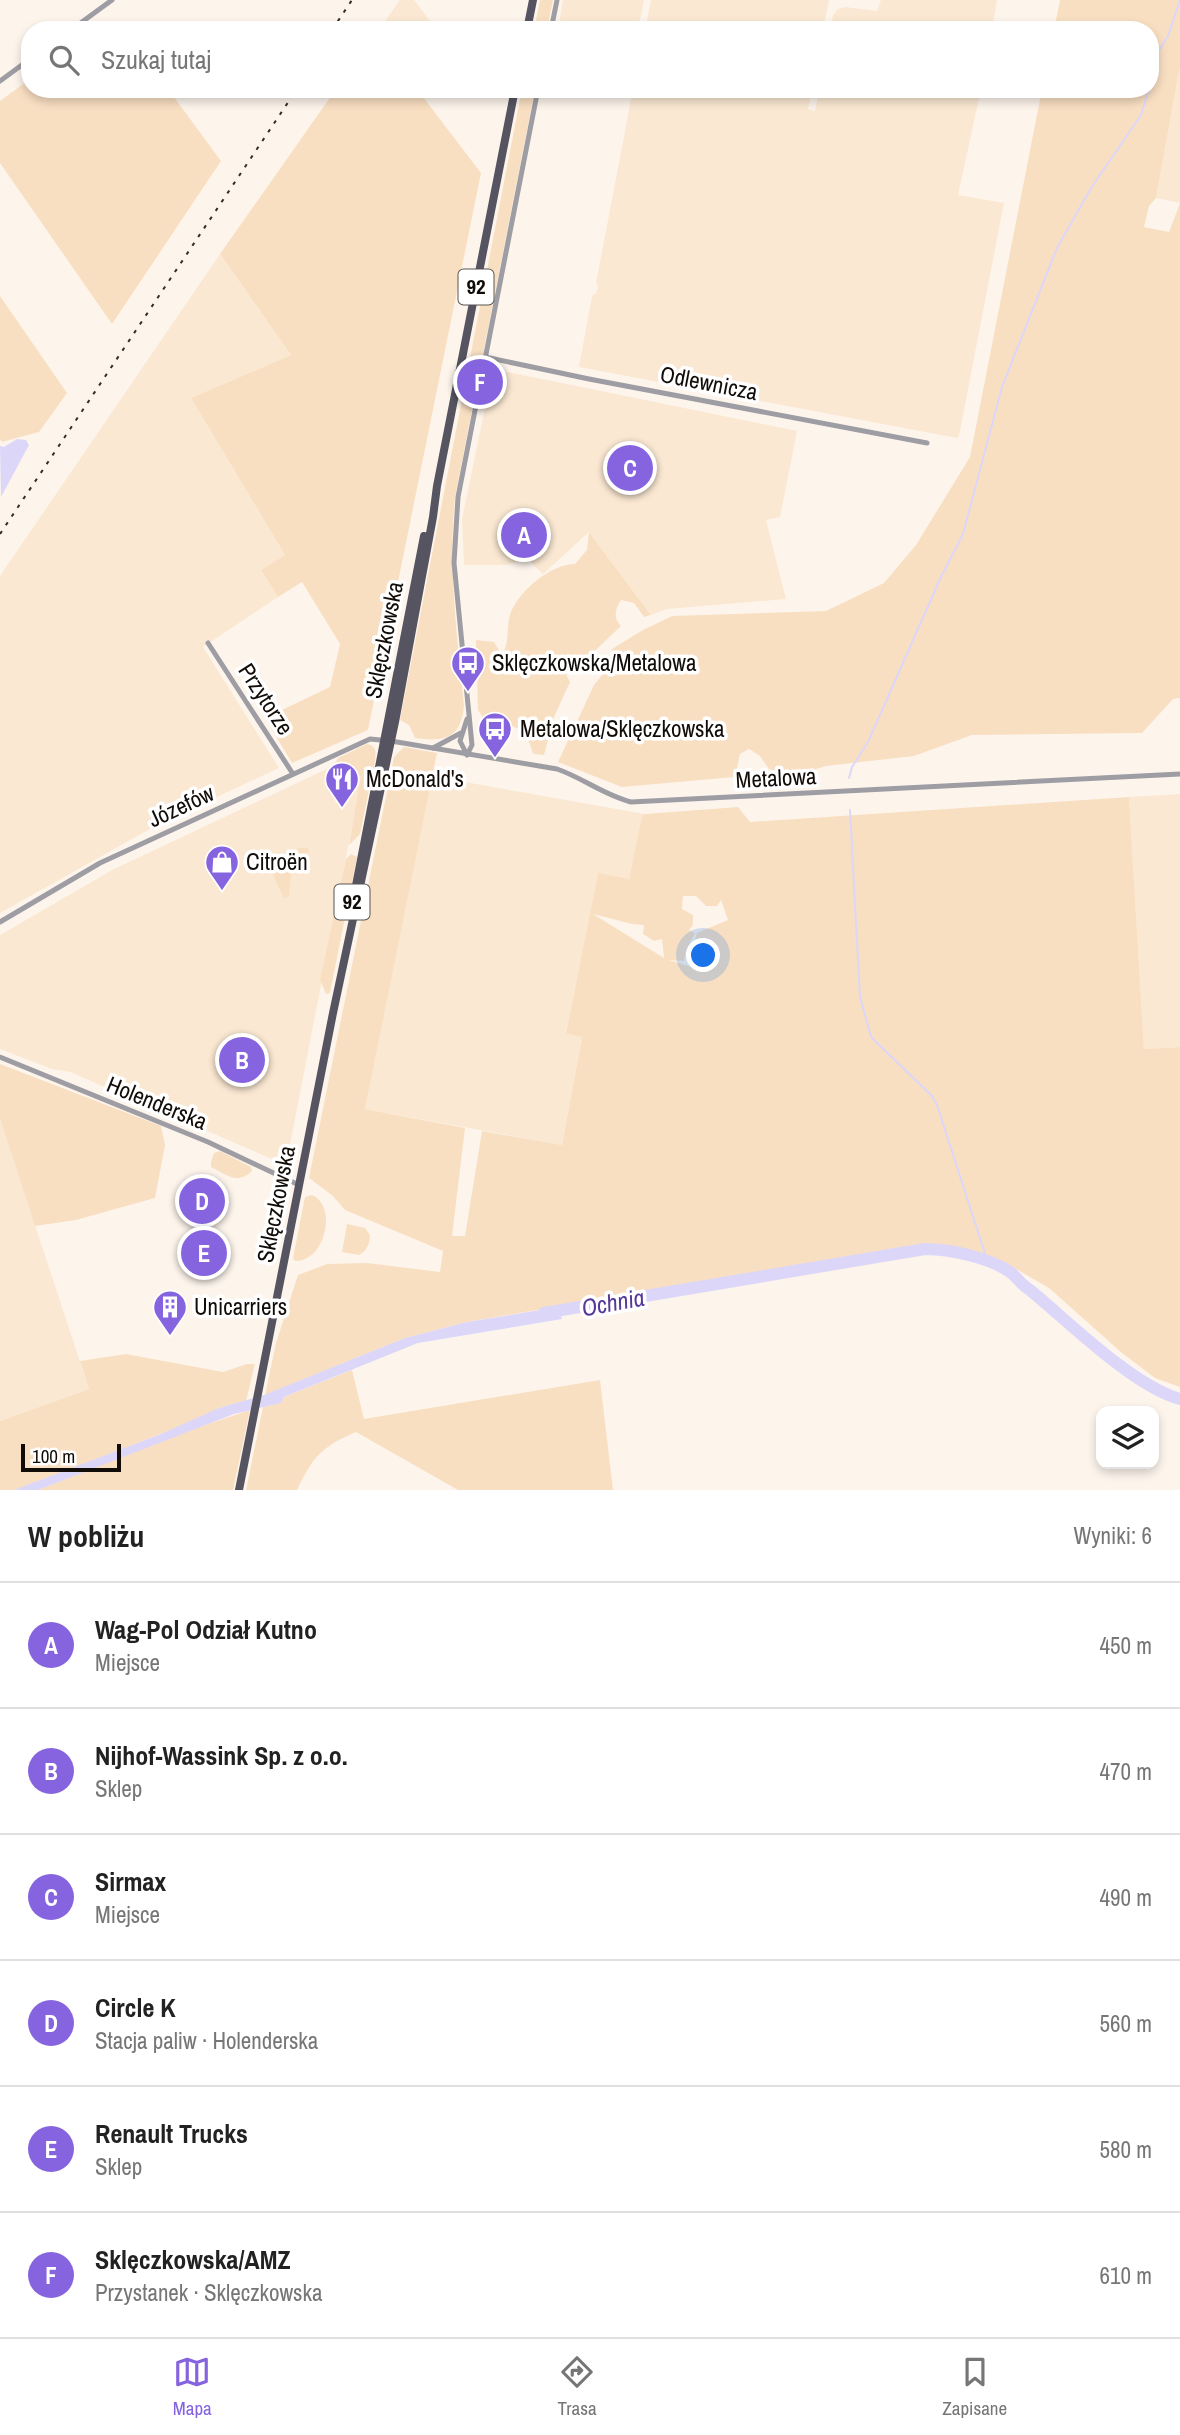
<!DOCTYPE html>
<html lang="pl">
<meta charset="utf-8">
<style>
:root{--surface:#fff;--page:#f6f6f6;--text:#222;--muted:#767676;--line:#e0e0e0;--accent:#8664df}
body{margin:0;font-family:"Archivo Narrow",sans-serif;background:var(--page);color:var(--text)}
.controls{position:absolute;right:21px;bottom:21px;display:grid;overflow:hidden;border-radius:14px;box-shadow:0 4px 10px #0003}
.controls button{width:63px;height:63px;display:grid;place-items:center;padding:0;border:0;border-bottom:2px solid var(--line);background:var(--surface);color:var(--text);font:35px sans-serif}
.scale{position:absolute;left:21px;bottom:18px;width:100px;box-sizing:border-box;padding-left:7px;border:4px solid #110c08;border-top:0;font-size:19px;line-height:24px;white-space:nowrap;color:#110c08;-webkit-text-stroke:5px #fff;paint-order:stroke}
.you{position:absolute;left:704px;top:956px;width:24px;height:24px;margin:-18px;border:5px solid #fff;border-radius:50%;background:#1a73e8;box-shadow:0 0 0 10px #1a73e833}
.badge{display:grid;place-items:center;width:46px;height:46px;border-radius:50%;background:var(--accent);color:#fff;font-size:23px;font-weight:700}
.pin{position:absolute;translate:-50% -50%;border:4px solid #fff;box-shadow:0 2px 7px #0006}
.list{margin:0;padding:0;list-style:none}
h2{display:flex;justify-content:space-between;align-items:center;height:91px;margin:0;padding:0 28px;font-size:30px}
h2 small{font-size:23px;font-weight:400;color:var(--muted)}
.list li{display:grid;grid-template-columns:46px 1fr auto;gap:21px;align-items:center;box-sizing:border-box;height:126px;padding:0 28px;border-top:2px solid var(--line)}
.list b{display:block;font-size:26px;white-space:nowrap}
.list p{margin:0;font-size:23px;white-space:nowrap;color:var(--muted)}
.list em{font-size:23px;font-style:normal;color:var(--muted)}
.icon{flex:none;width:38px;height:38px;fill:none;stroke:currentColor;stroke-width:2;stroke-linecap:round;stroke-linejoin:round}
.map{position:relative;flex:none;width:1180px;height:1490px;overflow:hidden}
.search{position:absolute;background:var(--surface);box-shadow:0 4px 10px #0003;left:21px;right:21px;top:21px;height:77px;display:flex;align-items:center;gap:18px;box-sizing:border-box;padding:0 24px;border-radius:28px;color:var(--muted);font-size:26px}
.sheet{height:847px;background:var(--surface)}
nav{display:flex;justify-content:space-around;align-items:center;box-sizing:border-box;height:98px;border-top:2px solid var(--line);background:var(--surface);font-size:19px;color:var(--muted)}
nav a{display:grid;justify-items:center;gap:4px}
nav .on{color:var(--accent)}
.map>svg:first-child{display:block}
</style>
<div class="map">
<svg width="1180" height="1490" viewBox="0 0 1180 1490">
<rect width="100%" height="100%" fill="#fdf5ec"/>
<g fill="#fae8d2">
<polygon points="400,0 414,0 437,30 379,30"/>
<polygon points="563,0 644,0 638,30 558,30"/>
<polygon points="651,0 829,0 823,30 645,30"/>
<polygon points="881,0 997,0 992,30 830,30 833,15 838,9 845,7 877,11"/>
<polygon points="1180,66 1180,203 1156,198"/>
<polygon points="633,89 812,89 808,109 815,111 819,89 981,89 958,195 1004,203 959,436 957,438 579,367 592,296 596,293 598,287 596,283"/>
<polygon points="220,254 291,355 191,398 285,555 261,570 278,597 203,647 279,768 159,824 0,913 0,576"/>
<polygon points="493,369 797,431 780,517 766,520 786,599 667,609 651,615 589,532 543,574 528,559 505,565 464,565 462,519"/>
<polygon points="367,750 286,1165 70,1072 52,1069 0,1049 0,935 114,869"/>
<polygon points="437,774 465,782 645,814 642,817 629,879 598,874 566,1032 582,1036 562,1145 365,1109 431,776"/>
<polygon points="1180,794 1180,1047 1144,1049 1129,797"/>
<polygon points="0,1119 89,1389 0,1421"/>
</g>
<g fill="#f9dfc2" fill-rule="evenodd">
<polygon points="540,0 553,0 547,30 534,30"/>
<polygon points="1060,0 1180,0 1180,66 1156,198 1149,206 1144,227 1169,232 1180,203 1180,698 1173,699 1142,733 972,735 914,756 826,766 793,776 769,769 760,756 749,749 740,754 735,777 622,787 558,762 594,685 611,664 612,649 643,630 672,616 826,611 884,583 916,545 970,457 1042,89 1150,89 1150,30 1054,30"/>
<polygon points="30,79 30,89 168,89 221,161 112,324 0,163 0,101"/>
<polygon points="336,89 417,89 481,173 368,730 292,763 265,718 330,687 340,644 302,582 278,597 261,570 285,555 191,398 291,355 220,254"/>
<path d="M 522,89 L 535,89 L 455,497 C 448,567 457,636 464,706 C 461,739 444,742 415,738 L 409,725 L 400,720 Z"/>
<polygon points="0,296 67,393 39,432 2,442 0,439"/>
<path d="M 589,532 L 651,615 L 644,617 L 634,603 L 621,600 C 615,609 613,618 621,626 L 580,665 L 574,663 L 566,674 L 570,682 L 554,717 L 544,755 L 533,754 C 530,740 523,727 507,725 C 502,724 494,726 489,727 L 478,710 L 476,640 L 494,642 L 502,655 C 511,640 505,627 511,612 C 520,590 551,564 575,564 L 587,550 Z"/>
<path d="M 367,744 C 377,746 376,752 375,761 L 360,834 L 349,845 L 361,776 L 341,771 L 340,776 L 334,766 L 338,758 Z"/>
<path d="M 404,747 L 437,753 L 365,1109 L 465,1128 L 452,1236 L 465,1236 L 482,1131 L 562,1145 L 582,1037 L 566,1033 L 598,873 L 629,879 L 642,816 L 645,814 L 738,807 L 750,822 L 1129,797 L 1144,1049 L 1180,1047 L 1180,1387 L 1155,1378 L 1122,1353 L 1049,1288 L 1016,1269 L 985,1255 L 983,1258 L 939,1247 L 922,1246 L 814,1267 L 732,1278 L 651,1293 L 618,1296 L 467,1322 L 405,1338 L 265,1395 L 276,1343 L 298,1275 L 327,1264 L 367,1263 L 440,1272 L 443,1251 L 345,1210 L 333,1196 L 309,1178 L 394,757 ZM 683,896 L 696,896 L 706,906 L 717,906 L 721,900 L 728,920 L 697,933 L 694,943 L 702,947 L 711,958 L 690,957 L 690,963 L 705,966 L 708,972 L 669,960 L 684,961 L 686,950 L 695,933 L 689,930 L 693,925 L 693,915 L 682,909 ZM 593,914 L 632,924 L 644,925 L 643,934 L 654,941 L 662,939 L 664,958 Z"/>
<path d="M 300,848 L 308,848 L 309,852 C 291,859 290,878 289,896 L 284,898 L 267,862 L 263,863 L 263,861 Z"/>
<polygon points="351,854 357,857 330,993 326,994 320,980 346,859"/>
<polygon points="0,1064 161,1126 165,1145 155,1198 76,1220 35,1226 0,1119"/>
<path d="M 220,1151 L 251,1167 L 252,1171 C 237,1185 227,1175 211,1167 L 211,1162 L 214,1153 Z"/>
<path d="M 312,1195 C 338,1206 325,1262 295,1261 L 293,1258 L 305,1197 Z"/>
<path d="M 347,1224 L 365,1228 L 370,1235 C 370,1243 367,1251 359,1255 L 342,1252 Z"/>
<polygon points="126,1354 223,1372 247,1364 255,1364 246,1401 219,1408 199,1419 32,1484 14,1490 0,1490 0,1421 89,1389 80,1361"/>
<path d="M 352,1370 L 364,1419 L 600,1380 L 613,1490 L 458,1490 L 356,1432 C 321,1447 313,1457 297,1490 L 246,1490 L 263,1407 L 281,1403 L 284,1397 Z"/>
<polygon points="250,1410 233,1490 38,1490 172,1436"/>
</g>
<g fill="#dcd7f9">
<polygon points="17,439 26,440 29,445 1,497 0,446 4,447"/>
<polygon points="558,1307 562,1319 418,1343 284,1397 281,1403 234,1414 38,1490 14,1490 161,1434 219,1408 264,1395 405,1338 467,1322"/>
</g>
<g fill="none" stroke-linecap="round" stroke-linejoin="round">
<g stroke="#dcd7f9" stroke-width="2">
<polyline points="1150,74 1151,64 1168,36 1180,0"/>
<polyline points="849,778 852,767 868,742 940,579 963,534 1002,387 1057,248 1091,188 1141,115 1149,89"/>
<polyline points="850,810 860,997 871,1037 932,1096 937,1105 988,1263"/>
</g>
<path stroke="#dcd7f9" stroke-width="12" d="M 544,1313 L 925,1249 C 950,1249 990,1258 1010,1272 C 1018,1278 1021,1285 1030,1290 C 1069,1322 1133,1386 1180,1399"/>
<g stroke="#9e9da4" stroke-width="5">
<polyline points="71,30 112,0"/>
<polyline points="551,30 557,0"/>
<polyline points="0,81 30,59"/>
<polyline points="485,357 589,379 927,443"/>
<polyline points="208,643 293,774"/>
<polyline points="467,719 460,741 467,755"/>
<polyline points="433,748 461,733"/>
<polyline points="467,755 472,745 454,563 458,497 538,89"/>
<path d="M 0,922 L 100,863 L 370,739 L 391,741 L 557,769 C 583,778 604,795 631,802 L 1180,774"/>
<polyline points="0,1057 208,1142 299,1185"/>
</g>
<g stroke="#565461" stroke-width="8">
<polyline points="527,30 533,0"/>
<polyline points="351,911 424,536"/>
<polyline points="239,1490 333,1013 395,722 433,517 437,486 515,89"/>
</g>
<g stroke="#312c27" stroke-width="2" stroke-dasharray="3.5 7" stroke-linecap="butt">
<polyline points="332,30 352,0"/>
<polyline points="0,534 297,89"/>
</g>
</g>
<defs>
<g id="bus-pin" transform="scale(1.75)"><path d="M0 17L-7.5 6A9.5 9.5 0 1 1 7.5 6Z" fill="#8664df" stroke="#fff"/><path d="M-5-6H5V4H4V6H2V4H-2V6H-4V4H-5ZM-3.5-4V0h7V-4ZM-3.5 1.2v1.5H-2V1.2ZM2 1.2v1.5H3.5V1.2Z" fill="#fff"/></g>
<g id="restaurant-pin" transform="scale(1.75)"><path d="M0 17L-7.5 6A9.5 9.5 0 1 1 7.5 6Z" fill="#8664df" stroke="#fff"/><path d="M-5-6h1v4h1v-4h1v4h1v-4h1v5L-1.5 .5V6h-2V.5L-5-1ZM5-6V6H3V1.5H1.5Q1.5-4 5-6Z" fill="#fff"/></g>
<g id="shop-pin" transform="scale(1.75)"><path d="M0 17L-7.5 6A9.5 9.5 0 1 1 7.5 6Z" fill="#8664df" stroke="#fff"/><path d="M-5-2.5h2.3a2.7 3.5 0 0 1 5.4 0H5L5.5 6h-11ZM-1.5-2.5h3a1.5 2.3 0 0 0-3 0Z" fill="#fff"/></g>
<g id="building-pin" transform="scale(1.75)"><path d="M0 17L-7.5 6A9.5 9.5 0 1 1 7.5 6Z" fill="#8664df" stroke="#fff"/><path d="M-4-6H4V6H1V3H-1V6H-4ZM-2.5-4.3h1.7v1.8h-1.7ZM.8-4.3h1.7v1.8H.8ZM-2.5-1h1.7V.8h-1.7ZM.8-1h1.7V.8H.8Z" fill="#fff"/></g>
</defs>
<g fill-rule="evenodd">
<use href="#bus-pin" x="468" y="663"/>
<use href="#bus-pin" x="495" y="729"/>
<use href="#restaurant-pin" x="342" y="779"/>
<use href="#shop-pin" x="222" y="862"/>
<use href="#building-pin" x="170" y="1307"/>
</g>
<g text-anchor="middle" stroke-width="7" stroke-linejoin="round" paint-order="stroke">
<g fill="#fff" stroke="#585552" stroke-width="2">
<rect x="458.5" y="269.5" width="35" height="35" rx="5"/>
<rect x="334.5" y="884.5" width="35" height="35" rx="5"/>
</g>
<g font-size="21" font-weight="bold" fill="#110c08">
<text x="476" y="294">92</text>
<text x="352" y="909">92</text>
</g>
<g font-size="23" fill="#110c08" stroke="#fff">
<text transform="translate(709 383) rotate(11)" y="8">Odlewnicza</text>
<text transform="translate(384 640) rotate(-79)" y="8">Sklęczkowska</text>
<text transform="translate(266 699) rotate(57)" y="8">Przytorze</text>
<text transform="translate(776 778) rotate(-3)" y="8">Metalowa</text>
<text transform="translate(181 806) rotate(-25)" y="8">Józefów</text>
<text transform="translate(157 1103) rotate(22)" y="8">Holenderska</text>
<text transform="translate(276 1204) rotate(-79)" y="8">Sklęczkowska</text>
</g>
<g font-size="23" fill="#110c08" stroke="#fff" text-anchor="start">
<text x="492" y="671">Sklęczkowska/Metalowa</text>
<text x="520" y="737">Metalowa/Sklęczkowska</text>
<text x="366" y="787">McDonald's</text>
<text x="246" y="870">Citroën</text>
<text x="194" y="1315">Unicarriers</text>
</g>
<g font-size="24" font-style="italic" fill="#553898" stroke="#fff">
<text transform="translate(613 1303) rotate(-10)" y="8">Ochnia</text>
</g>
</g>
</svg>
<div class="controls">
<button><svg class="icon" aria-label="layers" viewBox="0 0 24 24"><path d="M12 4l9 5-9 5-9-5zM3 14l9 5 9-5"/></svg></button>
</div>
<div class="scale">100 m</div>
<div class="you"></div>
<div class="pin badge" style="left:524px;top:535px">A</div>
<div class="pin badge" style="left:242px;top:1060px">B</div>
<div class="pin badge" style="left:630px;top:468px">C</div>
<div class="pin badge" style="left:202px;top:1201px">D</div>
<div class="pin badge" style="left:204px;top:1253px">E</div>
<div class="pin badge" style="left:480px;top:382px">F</div>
<div class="search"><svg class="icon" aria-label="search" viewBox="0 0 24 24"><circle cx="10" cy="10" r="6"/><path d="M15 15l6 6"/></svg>Szukaj tutaj</div>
</div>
<section class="sheet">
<h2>W pobliżu<small>Wyniki: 6</small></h2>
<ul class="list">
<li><span class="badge">A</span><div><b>Wag-Pol Odział Kutno</b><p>Miejsce</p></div><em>450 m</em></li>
<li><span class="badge">B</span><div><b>Nijhof-Wassink Sp. z o.o.</b><p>Sklep</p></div><em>470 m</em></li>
<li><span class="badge">C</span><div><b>Sirmax</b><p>Miejsce</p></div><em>490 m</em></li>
<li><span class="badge">D</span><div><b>Circle K</b><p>Stacja paliw · Holenderska</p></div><em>560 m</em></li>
<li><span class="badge">E</span><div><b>Renault Trucks</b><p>Sklep</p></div><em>580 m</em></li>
<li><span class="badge">F</span><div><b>Sklęczkowska/AMZ</b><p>Przystanek · Sklęczkowska</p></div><em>610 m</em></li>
</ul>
</section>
<nav>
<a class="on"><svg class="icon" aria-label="map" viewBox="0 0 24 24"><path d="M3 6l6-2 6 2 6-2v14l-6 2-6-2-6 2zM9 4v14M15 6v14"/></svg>Mapa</a>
<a><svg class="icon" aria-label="directions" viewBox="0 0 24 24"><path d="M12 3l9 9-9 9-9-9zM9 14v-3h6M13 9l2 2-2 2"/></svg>Trasa</a>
<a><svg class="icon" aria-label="saved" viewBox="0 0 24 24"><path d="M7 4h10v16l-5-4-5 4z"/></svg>Zapisane</a>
</nav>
